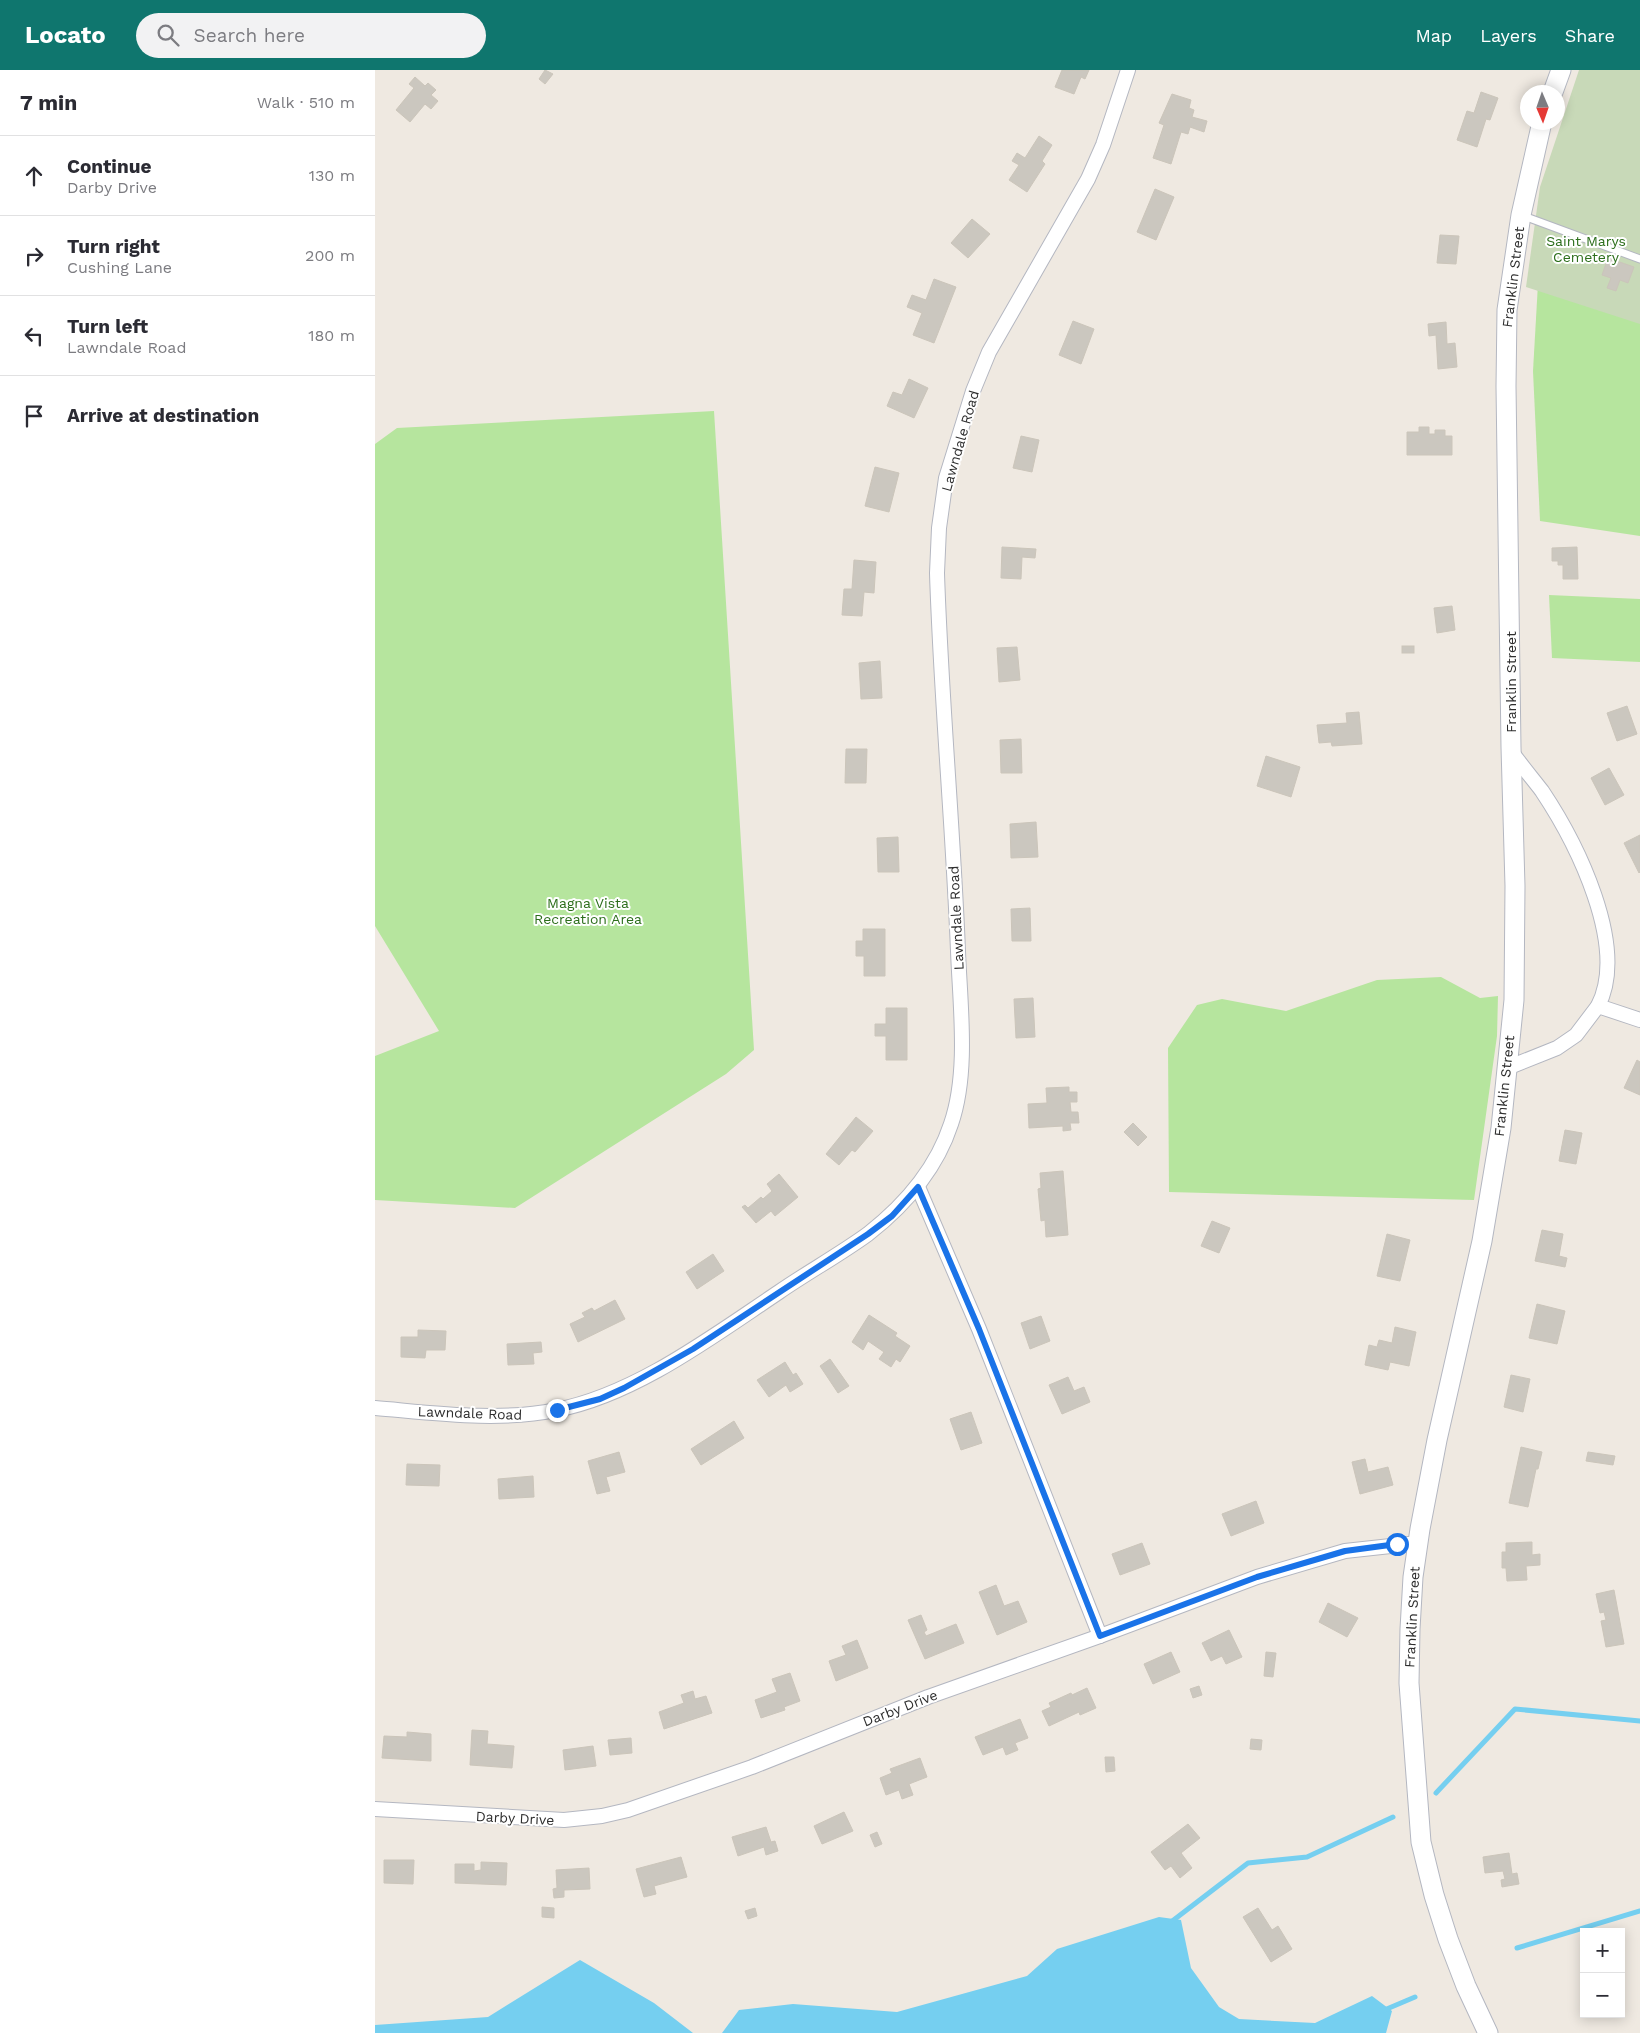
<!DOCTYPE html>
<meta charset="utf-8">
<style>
:root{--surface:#fff;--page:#f2f2f3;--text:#2b2b33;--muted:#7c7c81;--line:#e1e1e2;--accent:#0f766e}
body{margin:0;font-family:"Work Sans",sans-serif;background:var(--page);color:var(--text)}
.controls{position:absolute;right:15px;bottom:15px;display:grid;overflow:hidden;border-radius:0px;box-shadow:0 2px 12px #0003}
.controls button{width:45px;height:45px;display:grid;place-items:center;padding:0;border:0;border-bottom:1px solid var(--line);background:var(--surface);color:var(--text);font:25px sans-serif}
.compass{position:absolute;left:1145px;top:15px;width:45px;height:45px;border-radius:50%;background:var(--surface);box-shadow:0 2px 12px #0003;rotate:178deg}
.stop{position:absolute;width:15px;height:15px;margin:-11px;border:4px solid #1a73e8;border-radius:50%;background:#fff}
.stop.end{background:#1a73e8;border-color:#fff;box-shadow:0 1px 5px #0008}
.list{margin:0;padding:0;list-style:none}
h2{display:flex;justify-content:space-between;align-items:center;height:65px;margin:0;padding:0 20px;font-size:21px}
h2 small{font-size:16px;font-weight:400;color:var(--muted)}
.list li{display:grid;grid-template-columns:32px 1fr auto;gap:15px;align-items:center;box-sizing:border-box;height:80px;padding:0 20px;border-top:1px solid var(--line)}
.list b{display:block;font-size:19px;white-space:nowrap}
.list p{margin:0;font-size:16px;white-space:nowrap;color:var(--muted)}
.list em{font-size:16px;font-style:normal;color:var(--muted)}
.icon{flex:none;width:28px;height:28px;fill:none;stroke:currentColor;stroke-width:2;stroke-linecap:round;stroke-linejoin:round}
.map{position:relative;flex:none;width:1265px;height:1963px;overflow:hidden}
header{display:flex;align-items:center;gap:30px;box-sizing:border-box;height:70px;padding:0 25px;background:var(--accent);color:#fff}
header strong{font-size:24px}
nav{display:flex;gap:28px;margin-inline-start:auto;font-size:18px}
.search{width:350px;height:45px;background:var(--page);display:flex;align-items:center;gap:12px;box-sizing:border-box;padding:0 18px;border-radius:28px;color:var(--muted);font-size:19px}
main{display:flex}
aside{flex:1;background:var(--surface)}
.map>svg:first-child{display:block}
</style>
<header>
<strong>Locato</strong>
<div class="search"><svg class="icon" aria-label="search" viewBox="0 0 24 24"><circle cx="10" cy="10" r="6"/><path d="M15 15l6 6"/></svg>Search here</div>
<nav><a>Map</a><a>Layers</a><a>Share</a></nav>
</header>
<main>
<aside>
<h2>7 min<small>Walk · 510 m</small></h2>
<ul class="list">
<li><svg class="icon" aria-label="ahead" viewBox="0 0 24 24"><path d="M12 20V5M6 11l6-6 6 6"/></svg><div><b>Continue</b><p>Darby Drive</p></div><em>130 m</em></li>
<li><svg class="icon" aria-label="right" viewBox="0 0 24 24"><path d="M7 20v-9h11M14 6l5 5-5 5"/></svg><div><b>Turn right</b><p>Cushing Lane</p></div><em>200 m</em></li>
<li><svg class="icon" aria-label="left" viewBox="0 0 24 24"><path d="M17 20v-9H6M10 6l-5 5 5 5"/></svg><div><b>Turn left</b><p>Lawndale Road</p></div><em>180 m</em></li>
<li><svg class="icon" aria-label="arrive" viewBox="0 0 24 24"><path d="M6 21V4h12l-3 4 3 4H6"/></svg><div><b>Arrive at destination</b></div></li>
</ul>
</aside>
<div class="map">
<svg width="1265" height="1963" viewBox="0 0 1265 1963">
<rect width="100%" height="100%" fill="#efe9e1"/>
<g fill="#b6e59e">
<polygon points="1164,196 1265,226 1265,466 1165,451 1158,301"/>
<polygon points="339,341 379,980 351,1004 140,1138 0,1130 0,986 64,961 0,856 0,374 22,358"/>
<polygon points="1174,525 1265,529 1265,592 1177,588"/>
<polygon points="1066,907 1105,928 1123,926 1122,966 1099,1130 794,1122 793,978 822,935 847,929 911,941 1002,910"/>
</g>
<polygon fill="#c8d9b8" points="1204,0 1265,0 1265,254 1151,217 1165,117"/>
<g fill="#75cff0">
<polygon points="784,1847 806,1850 816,1898 844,1937 864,1949 940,1953 997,1926 1017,1941 1011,1963 347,1963 364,1940 418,1934 522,1942 652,1906 682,1879"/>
<polygon points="205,1890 279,1933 318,1963 0,1963 0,1955 113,1947"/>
</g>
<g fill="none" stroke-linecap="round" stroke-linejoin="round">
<g stroke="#75cff0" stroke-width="5">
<polyline points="1061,1723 1140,1639 1265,1651"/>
<polyline points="796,1852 873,1793 932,1787 1018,1747"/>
<polyline points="1142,1878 1265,1841"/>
<polyline points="1007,1941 1040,1927"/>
</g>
</g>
<g fill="#cbc7bf" stroke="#cbc5ba">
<polygon points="170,0 178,4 170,14 164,9"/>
<polygon points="687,0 714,0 710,9 706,7 699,24 680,17"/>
<polygon points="40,7 50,16 53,13 61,20 56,25 63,31 56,39 50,34 35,52 21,40 39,18 34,14"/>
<polygon points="1106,22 1123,28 1115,50 1111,49 1102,77 1082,70 1092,41 1099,43"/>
<polygon points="797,24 816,30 814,38 819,40 817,47 832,51 829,62 815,57 813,64 806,62 796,94 778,88 789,55 784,53"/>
<polygon points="664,66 677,75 667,91 670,94 652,122 634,110 644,95 637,91 642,83 650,88"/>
<polygon points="780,119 799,127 781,170 762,162"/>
<polygon points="597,149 615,164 593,188 576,173"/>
<polygon points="1065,165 1084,166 1081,194 1062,193"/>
<polygon points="1233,188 1259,197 1253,213 1245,210 1241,221 1232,218 1236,208 1227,205"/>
<polygon points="559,209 581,217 559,273 538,265 547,243 532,237 537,225 551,230"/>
<polygon points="698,251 719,259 706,294 684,285"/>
<polygon points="1071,252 1072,274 1080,273 1082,297 1063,299 1061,265 1054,266 1053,254"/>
<polygon points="534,309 553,318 539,348 512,336 518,322 527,325"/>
<polygon points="1044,357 1054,357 1054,364 1060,364 1060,360 1070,360 1070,366 1077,366 1077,385 1032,385 1032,362 1044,362"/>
<polygon points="646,366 664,370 657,402 638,398"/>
<polygon points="500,397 524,403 514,442 490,436"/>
<polygon points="627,477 661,479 660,488 647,487 646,509 626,508"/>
<polygon points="1202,477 1203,509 1188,509 1188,495 1183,495 1183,491 1177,491 1177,478"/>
<polygon points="479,490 501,492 499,523 489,522 487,546 467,545 469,519 477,519"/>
<polygon points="1077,536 1080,560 1062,563 1059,538"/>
<rect x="1027" y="576" width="12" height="7"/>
<polygon points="642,577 645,610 624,612 622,578"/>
<polygon points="505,591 507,628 486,629 484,593"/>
<polygon points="1252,636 1262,664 1242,671 1232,643"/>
<polygon points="984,642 987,674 957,676 956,672 944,673 942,655 972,653 971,643"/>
<polygon points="646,669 647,703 626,703 625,670"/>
<polygon points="471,679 492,679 491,713 470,713"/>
<polygon points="891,686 925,697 916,727 882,716"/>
<polygon points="1234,698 1249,725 1230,735 1216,708"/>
<polygon points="661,752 663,787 636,788 635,754"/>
<polygon points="1265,765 1265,802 1264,803 1249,773"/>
<polygon points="523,767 524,802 503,802 502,768"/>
<polygon points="655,838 656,871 637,871 636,839"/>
<polygon points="488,859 510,859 510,906 489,906 489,886 481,886 481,871 488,871"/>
<polygon points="658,928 660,967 641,968 639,929"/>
<polygon points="511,938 532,938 532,990 511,990 511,966 500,966 500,954 511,954"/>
<polygon points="1262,990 1265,992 1265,1025 1249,1018"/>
<polygon points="694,1017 694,1022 702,1022 702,1032 695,1032 696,1042 703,1042 704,1053 695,1053 696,1060 688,1061 688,1056 654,1058 653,1034 672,1033 671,1018"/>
<polygon points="481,1047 498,1061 480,1082 477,1080 464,1095 451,1084"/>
<polygon points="758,1053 772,1067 763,1076 749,1062"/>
<polygon points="1190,1060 1207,1063 1201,1094 1184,1091"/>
<polygon points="688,1101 693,1165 671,1167 670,1150 666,1151 663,1119 666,1118 665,1103"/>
<polygon points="404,1104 423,1127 400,1146 396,1141 381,1153 367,1137 370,1135 373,1138 386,1127 388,1129 397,1121 392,1114"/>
<polygon points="837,1151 855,1158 844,1183 826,1176"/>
<polygon points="1167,1160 1188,1164 1184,1186 1192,1188 1190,1197 1160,1191"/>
<polygon points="1012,1164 1035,1170 1025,1211 1002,1206"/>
<polygon points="338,1184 349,1201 322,1219 311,1202"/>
<polygon points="240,1230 250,1249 203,1272 195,1254 210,1247 207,1243 217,1238 219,1241"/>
<polygon points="1162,1234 1190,1241 1182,1274 1154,1268"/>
<polygon points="494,1245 522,1263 520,1266 535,1276 525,1292 521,1289 516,1297 504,1289 509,1282 493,1271 488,1280 477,1272"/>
<polygon points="666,1246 675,1271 655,1279 646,1253"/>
<polygon points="1020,1257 1041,1262 1034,1296 1015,1292 1013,1300 990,1295 994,1275 1002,1277 1004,1270 1017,1273"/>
<polygon points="43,1260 71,1261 70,1280 51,1280 50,1288 26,1287 26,1267 43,1267"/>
<polygon points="166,1272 167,1282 158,1283 159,1294 133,1295 132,1274"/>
<polygon points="455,1289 474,1316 463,1323 445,1296"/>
<polygon points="410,1292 418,1305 421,1303 428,1314 415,1322 411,1315 394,1327 382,1310"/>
<polygon points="1136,1305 1155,1309 1148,1342 1129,1337"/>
<polygon points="693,1307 699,1321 709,1317 715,1332 687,1344 674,1315"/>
<polygon points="596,1342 607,1373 586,1380 575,1349"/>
<polygon points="359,1351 369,1368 326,1395 316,1379"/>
<polygon points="1146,1377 1167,1382 1163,1399 1161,1399 1153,1437 1134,1433"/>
<polygon points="244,1382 250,1402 231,1407 235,1421 222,1424 213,1391"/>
<polygon points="1213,1382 1240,1386 1238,1395 1211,1391"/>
<polygon points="990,1389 993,1402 1013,1397 1018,1415 985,1424 977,1392"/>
<polygon points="32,1394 65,1395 64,1416 31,1415"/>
<polygon points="158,1406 159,1427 124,1429 123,1409"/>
<polygon points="881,1431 889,1453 856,1466 847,1444"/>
<polygon points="1157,1472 1157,1485 1165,1484 1165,1495 1151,1496 1152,1510 1132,1511 1131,1498 1127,1498 1127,1482 1131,1482 1131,1473"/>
<polygon points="767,1473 775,1494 745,1505 737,1484"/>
<polygon points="621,1515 629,1536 643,1531 652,1552 622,1565 604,1522"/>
<polygon points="1239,1520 1249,1574 1231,1577 1226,1551 1231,1550 1229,1542 1225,1543 1221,1524"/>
<polygon points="953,1533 983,1548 972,1567 944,1552"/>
<polygon points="546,1545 552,1560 549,1562 551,1566 581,1554 589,1573 550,1589 533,1550"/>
<polygon points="854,1560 867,1587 851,1594 847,1586 836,1591 827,1573"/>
<polygon points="482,1570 493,1598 461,1611 454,1591 471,1585 467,1576"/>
<polygon points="796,1582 805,1602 778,1614 769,1594"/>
<polygon points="891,1582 901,1583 898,1607 889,1606"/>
<polygon points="415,1603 425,1631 409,1637 410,1640 386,1648 380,1630 402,1622 397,1609"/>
<polygon points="824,1616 827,1625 818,1628 815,1619"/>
<polygon points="712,1618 721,1638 705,1645 704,1642 674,1656 667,1641 676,1637 674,1633 696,1623 697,1625"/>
<polygon points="318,1621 320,1629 331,1626 337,1643 289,1659 284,1642 309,1633 306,1625"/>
<polygon points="645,1649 653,1668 640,1673 643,1680 631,1685 628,1677 608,1685 600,1667"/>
<polygon points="97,1660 113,1661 112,1674 139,1676 137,1698 95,1695"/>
<polygon points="32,1662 56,1664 56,1691 7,1688 9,1666 32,1667"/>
<polygon points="256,1668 257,1683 235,1685 233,1670"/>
<polygon points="876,1669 887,1670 886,1680 875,1679"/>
<polygon points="218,1676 221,1696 190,1700 188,1680"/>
<polygon points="730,1687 739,1687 740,1701 731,1702"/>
<polygon points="545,1688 552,1707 534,1714 538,1725 527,1729 524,1720 511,1725 505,1708 517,1703 515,1699"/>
<polygon points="469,1742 478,1761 447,1774 439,1756"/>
<polygon points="813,1754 825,1768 806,1783 817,1798 805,1808 796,1796 790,1800 776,1782"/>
<polygon points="391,1757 396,1772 400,1771 403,1781 391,1785 389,1777 363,1786 357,1767"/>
<polygon points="502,1762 507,1774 500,1777 495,1765"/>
<polygon points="1134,1783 1137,1804 1142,1803 1144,1814 1127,1817 1126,1810 1130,1809 1128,1801 1110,1803 1108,1787"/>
<polygon points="306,1787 312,1807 279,1816 281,1824 269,1827 261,1799"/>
<polygon points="9,1790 39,1790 38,1814 9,1813"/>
<polygon points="106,1792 132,1793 131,1815 80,1813 80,1794 99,1794 99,1801 106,1800"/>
<polygon points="214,1798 215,1819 189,1820 189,1827 179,1828 178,1819 182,1818 181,1800"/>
<polygon points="167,1837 179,1838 179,1848 167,1847"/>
<polygon points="380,1838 382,1846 373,1849 370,1841"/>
<polygon points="883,1838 897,1860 903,1856 917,1879 896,1892 868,1847"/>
</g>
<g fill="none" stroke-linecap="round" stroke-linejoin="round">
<g stroke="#b4b7c1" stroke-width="9">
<polyline id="lane" points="1146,145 1265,189"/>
</g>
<g stroke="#b4b7c1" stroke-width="16">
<g id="street">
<path d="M 1136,681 C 1146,695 1157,708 1167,721 C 1201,772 1254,876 1223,936"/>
<polyline points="1132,998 1182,978 1201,965 1223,936 1265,950"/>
<polyline points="543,1117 604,1259 725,1566"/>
<path d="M 0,1338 C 59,1343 123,1352 181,1340 C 260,1325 338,1266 404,1222 C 433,1202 464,1185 493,1164 C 530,1135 561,1100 576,1054 C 594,1002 585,935 583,881 C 578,755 566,629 562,503 L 564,458 L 571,408 L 598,321 L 614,282 L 713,109 L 728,75 L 753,0"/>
<polyline points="0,1739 189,1750 227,1746 253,1740 377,1697 553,1627 725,1566 882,1507 970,1481 1043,1473"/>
</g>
</g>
<g stroke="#b4b7c1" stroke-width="21">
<g id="secondary">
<polyline points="1178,22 1186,0"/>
<polyline points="1113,1963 1091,1916 1073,1869 1059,1825 1046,1772 1034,1613 1035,1559 1038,1507 1045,1459 1062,1370 1107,1171 1126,1058 1139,930 1140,816 1136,677 1131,316 1132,240 1146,145 1167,52"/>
</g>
</g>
<use href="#lane" stroke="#fff" stroke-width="7"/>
<use href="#street" stroke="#fff" stroke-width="14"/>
<use href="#secondary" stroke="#fff" stroke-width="19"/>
</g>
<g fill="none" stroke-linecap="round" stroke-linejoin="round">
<polyline stroke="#1a73e8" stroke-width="6" points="182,1340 225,1329 249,1318 318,1279 493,1164 517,1146 543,1117 604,1259 725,1566 882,1507 970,1481 1022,1474"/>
</g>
<g text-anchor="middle" stroke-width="4" stroke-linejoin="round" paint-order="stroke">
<g font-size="14" fill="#2c6e1b" stroke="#fff">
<text x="1211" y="176">Saint Marys<tspan x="1211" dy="16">Cemetery</tspan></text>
<text x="213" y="838">Magna Vista<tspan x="213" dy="16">Recreation Area</tspan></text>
</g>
<g font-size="14" fill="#2e2e2e" stroke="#fff">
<text transform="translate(1138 207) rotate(-83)" y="5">Franklin Street</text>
<text transform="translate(585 371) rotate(-74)" y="5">Lawndale Road</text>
<text transform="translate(1136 612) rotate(-90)" y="5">Franklin Street</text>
<text transform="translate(581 848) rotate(-93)" y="5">Lawndale Road</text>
<text transform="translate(1129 1016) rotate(-84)" y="5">Franklin Street</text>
<text transform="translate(95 1343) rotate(2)" y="5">Lawndale Road</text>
<text transform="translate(1037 1547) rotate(-87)" y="5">Franklin Street</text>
<text transform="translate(525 1638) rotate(-21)" y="5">Darby Drive</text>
<text transform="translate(140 1748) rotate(3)" y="5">Darby Drive</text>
</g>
</g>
</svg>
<div class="controls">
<button>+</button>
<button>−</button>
</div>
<svg class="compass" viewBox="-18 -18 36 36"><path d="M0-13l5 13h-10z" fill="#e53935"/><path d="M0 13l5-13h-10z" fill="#7c7c81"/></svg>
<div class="stop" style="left:1022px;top:1474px"></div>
<div class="stop end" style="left:182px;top:1340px"></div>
</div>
</main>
